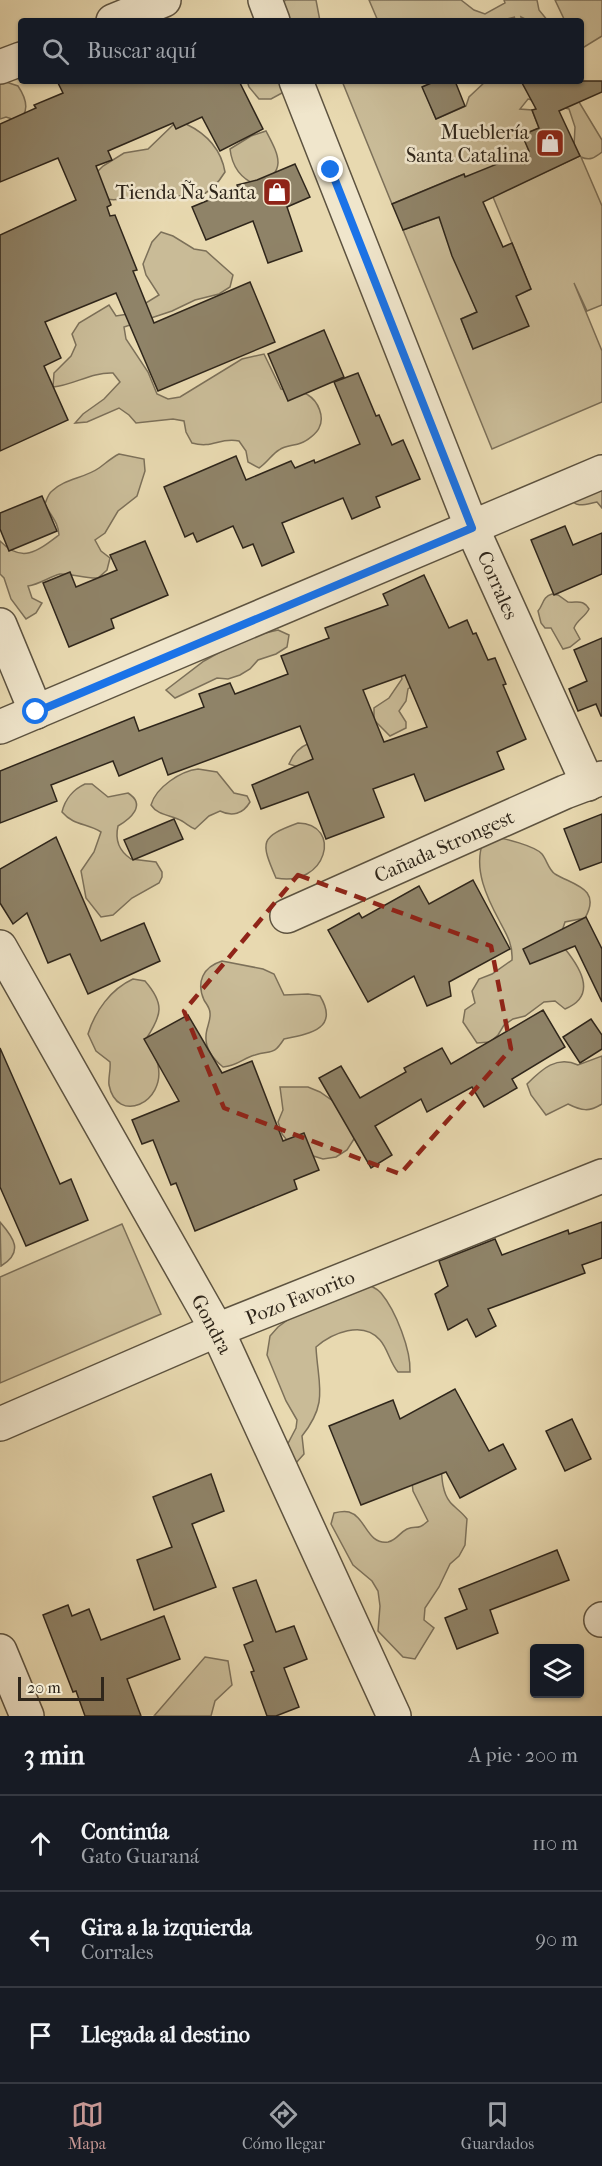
<!DOCTYPE html>
<html lang="es">
<meta charset="utf-8">
<style>
:root{--surface:#171b24;--page:#242831;--text:#f1f3f6;--muted:#9ea1a6;--line:#363941;--accent:#c59692}
body{margin:0;font-family:"IM FELL French Canon",serif;background:var(--page);color:var(--text)}
.controls{position:absolute;right:18px;bottom:18px;display:grid;overflow:hidden;border-radius:6px;box-shadow:0 2px 4px #0004}
.controls button{width:54px;height:54px;display:grid;place-items:center;padding:0;border:0;border-bottom:2px solid var(--line);background:var(--surface);color:var(--text);font:30px sans-serif}
.scale{position:absolute;left:18px;bottom:15px;width:86px;box-sizing:border-box;padding-left:6px;border:3px solid #2f261b;border-top:0;font-size:16px;line-height:21px;white-space:nowrap;color:#2f261b;-webkit-text-stroke:4px #f0e6cc;paint-order:stroke}
.stop{position:absolute;width:18px;height:18px;margin:-14px;border:4px solid #1a73e8;border-radius:50%;background:#fff}
.stop.end{background:#1a73e8;border-color:#fff;box-shadow:0 2px 6px #0008}
.list{margin:0;padding:0;list-style:none}
h2{display:flex;justify-content:space-between;align-items:center;height:78px;margin:0;padding:0 24px;font-size:26px}
h2 small{font-size:20px;font-weight:400;color:var(--muted)}
.list li{display:grid;grid-template-columns:39px 1fr auto;gap:18px;align-items:center;box-sizing:border-box;height:96px;padding:0 24px;border-top:2px solid var(--line)}
.list b{display:block;font-size:22px;white-space:nowrap}
.list p{margin:0;font-size:20px;white-space:nowrap;color:var(--muted)}
.list em{font-size:20px;font-style:normal;color:var(--muted)}
.icon{flex:none;width:33px;height:33px;fill:none;stroke:currentColor;stroke-width:2;stroke-linecap:round;stroke-linejoin:round}
.map{position:relative;flex:none;width:602px;height:1716px;overflow:hidden}
.search{position:absolute;background:var(--surface);box-shadow:0 2px 4px #0004;left:18px;right:18px;top:18px;height:66px;display:flex;align-items:center;gap:15px;box-sizing:border-box;padding:0 21px;border-radius:6px;color:var(--muted);font-size:22px}
.sheet{height:366px;background:var(--surface)}
nav{display:flex;justify-content:space-around;align-items:center;box-sizing:border-box;height:84px;border-top:2px solid var(--line);background:var(--surface);font-size:16px;color:var(--muted)}
nav a{display:grid;justify-items:center;gap:3px}
nav .on{color:var(--accent)}
.map>svg:first-child{display:block}
</style>
<div class="map">
<svg width="602" height="1716" viewBox="0 0 602 1716">
<rect width="100%" height="100%" fill="#e8d9b0"/>
<filter id="stains"><feTurbulence type="fractalNoise" baseFrequency=".00333" numOctaves="4"/><feColorMatrix values="0 0 0 0 .2 0 0 0 0 .09 0 0 0 0 .02 0 0 0 .5 -.17"/></filter>
<radialGradient id="worn" r=".72"><stop offset=".6" stop-color="#630" stop-opacity="0"/><stop offset="1" stop-color="#630" stop-opacity=".3"/></radialGradient>
<g fill="#c9bb97" stroke="#7c7059" stroke-width="1.5" fill-rule="evenodd">
<polygon points="286,0 316,0 320,21 263,21 264,16"/>
<polygon points="369,0 461,0 474,10 485,14 505,3 504,0 537,0 539,10 548,21 529,21 521,17 522,21 508,21 515,17 498,21 378,21"/>
<polygon points="555,0 602,0 602,36 581,49 581,21 565,21"/>
<path d="M 0,80 L 18,86 C 24,95 29,107 23,116 L 12,119 L 6,117 L 0,119 Z"/>
<polygon points="247,81 281,81 282,93 271,99 259,99 249,87"/>
<path d="M 342,81 L 436,81 L 423,87 L 436,119 L 466,106 L 469,97 L 486,81 L 580,81 L 579,102 L 602,140 L 602,152 C 594,158 590,161 581,157 L 602,206 L 602,305 L 587,311 L 574,283 L 602,351 L 602,402 L 492,449 L 403,230 L 439,217 L 477,312 L 461,319 L 473,349 L 516,296 L 531,289 L 493,197 L 476,203 L 464,174 L 392,204 ZM 528,99 L 569,109 L 575,127 L 574,146 L 580,156 L 511,188 L 529,151 L 523,135 L 539,128 L 532,110 L 520,109 Z"/>
<path d="M 186,124 C 207,134 221,149 225,172 C 219,182 210,192 198,197 C 186,201 173,192 161,192 C 141,192 121,204 102,198 L 93,176 L 103,166 L 124,153 L 148,149 L 173,125 Z"/>
<path d="M 266,131 C 278,154 289,172 257,185 C 241,179 232,166 230,149 L 251,136 Z"/>
<path d="M 161,232 L 173,236 L 194,249 L 206,251 L 233,275 L 230,287 L 219,294 L 195,300 L 172,311 L 124,327 L 126,339 L 148,372 L 157,394 L 168,399 L 180,397 L 242,359 L 264,354 L 281,389 C 289,391 302,391 308,395 C 318,401 325,417 319,428 C 317,433 307,441 301,443 C 294,446 286,445 279,450 C 272,454 267,463 259,468 L 248,462 L 246,451 L 239,441 C 219,437 213,449 192,443 L 186,432 L 184,421 L 173,419 L 136,423 L 129,415 L 119,408 L 87,422 L 75,423 L 83,414 L 104,399 L 120,382 L 113,373 C 91,372 74,385 53,387 L 54,373 L 71,356 L 76,345 L 72,334 L 79,323 L 109,305 L 116,316 L 128,314 L 159,295 L 146,275 L 143,264 L 152,242 Z"/>
<path d="M 119,454 L 144,459 L 145,471 L 137,496 L 118,511 L 105,533 L 95,540 L 101,551 L 110,558 L 107,570 L 98,578 C 88,579 67,573 60,574 C 49,577 40,584 28,586 L 32,598 L 42,603 L 36,613 L 26,619 L 11,599 L 4,578 L 0,574 L 0,541 C 22,564 38,551 59,535 C 58,521 51,517 45,504 C 47,499 48,494 52,491 C 64,479 85,478 99,468 C 106,463 111,458 119,454 Z"/>
<path d="M 602,480 L 602,508 L 597,502 C 586,504 576,509 570,498 Z"/>
<path d="M 552,594 L 558,595 L 568,602 C 578,603 583,599 589,609 C 585,617 577,620 574,628 L 580,639 L 570,647 L 563,649 L 551,628 L 545,628 L 541,623 L 538,611 C 544,604 542,597 552,594 Z"/>
<polygon points="278,630 289,635 287,647 276,654 258,660 250,669 240,675 228,679 217,678 175,698 166,690 204,661 245,638"/>
<polygon points="400,673 423,679 408,689 406,701 399,711 406,722 406,728 390,736 374,720 374,708 389,698 402,679"/>
<path d="M 344,737 L 301,768 L 289,764 C 298,740 322,739 344,737 Z"/>
<path d="M 198,769 L 217,772 L 234,793 L 247,796 L 250,802 C 243,814 232,817 220,811 L 209,816 L 195,829 C 190,827 187,824 182,821 C 172,815 158,816 151,805 C 156,787 181,771 198,769 Z"/>
<path d="M 85,784 L 92,784 L 108,797 L 128,793 C 147,805 130,819 118,826 C 115,839 119,851 131,859 L 156,862 L 162,872 L 162,877 L 159,883 L 132,898 L 113,915 L 101,917 L 86,898 L 81,871 L 94,852 L 101,832 C 87,823 74,826 62,812 C 65,799 74,789 85,784 Z"/>
<path d="M 298,823 C 343,824 327,888 276,878 C 260,841 260,837 298,823 Z"/>
<path d="M 493,837 C 504,838 535,846 542,854 C 547,860 548,869 555,874 C 573,885 602,888 585,918 L 565,922 L 561,934 L 561,944 C 578,964 600,995 565,1009 L 555,1001 L 544,1002 L 525,1016 L 513,1019 L 504,1025 L 498,1035 L 490,1042 L 477,1043 L 463,1022 L 465,1010 L 475,1003 L 472,991 L 479,979 L 492,974 L 512,960 C 513,945 507,935 500,922 C 487,898 473,869 483,842 Z"/>
<path d="M 222,961 L 263,969 L 274,974 L 284,995 L 308,994 L 320,996 C 340,1029 309,1034 284,1039 C 273,1056 272,1050 255,1055 C 243,1058 238,1066 223,1067 C 213,1059 205,1049 206,1036 C 206,1028 211,1021 210,1013 C 210,1008 207,1005 204,1000 C 196,982 203,967 222,961 Z"/>
<path d="M 133,979 L 145,981 C 165,1004 162,1015 146,1039 C 150,1047 156,1056 158,1065 C 166,1103 117,1125 109,1085 C 108,1078 111,1069 110,1062 L 96,1051 L 88,1034 C 95,1011 111,989 133,979 Z"/>
<path d="M 602,1056 L 602,1104 C 589,1112 582,1111 568,1104 L 546,1115 L 531,1095 L 527,1084 C 542,1069 557,1055 578,1065 Z"/>
<polygon points="280,1087 308,1087 320,1092 340,1106 354,1125 354,1139 347,1150 336,1157 323,1159 310,1155 289,1143 282,1134 278,1122 283,1110"/>
<path d="M 0,1222 C 14,1238 24,1252 1,1266 Z"/>
<polygon points="122,1224 161,1314 0,1383 0,1277"/>
<path d="M 369,1285 C 374,1288 378,1289 381,1293 C 396,1311 411,1350 410,1372 L 398,1372 C 390,1363 388,1349 380,1340 C 363,1320 332,1333 316,1347 C 318,1386 329,1402 302,1436 L 304,1454 L 296,1463 L 284,1451 L 296,1428 L 297,1420 L 286,1401 L 267,1355 L 270,1336 L 278,1327 L 319,1297 Z"/>
<path d="M 440,1453 C 442,1468 440,1490 450,1502 C 455,1508 462,1512 467,1519 L 465,1545 L 459,1556 L 450,1564 L 439,1587 L 425,1608 L 424,1620 L 434,1628 L 415,1659 L 403,1657 L 378,1631 L 380,1606 L 378,1591 L 372,1581 L 353,1565 L 331,1524 L 334,1513 C 338,1512 345,1511 349,1512 C 366,1517 367,1545 388,1542 C 397,1540 399,1533 407,1529 C 417,1525 417,1531 428,1521 L 413,1491 L 409,1456 Z"/>
<polygon points="205,1657 228,1661 232,1685 215,1701 211,1716 154,1716"/>
</g>
<g fill="#8f8368" stroke="#2f261b" stroke-width="1.5" fill-rule="evenodd">
<polygon points="57,81 239,81 263,129 220,151 202,117 176,129 173,123 108,151 112,160 96,166 111,205 107,207 110,216 115,215 137,270 133,271 154,323 250,282 275,342 158,391 116,293 45,322 61,358 44,366 68,420 0,451 0,235 76,200 58,158 0,182 0,124 36,108 34,105 63,93"/>
<polygon points="436,81 455,81 465,106 436,119 422,87"/>
<polygon points="521,81 602,81 602,92 559,111 580,156 483,202 503,247 512,243 531,289 516,296 529,326 473,349 461,319 477,312 452,256 439,217 403,230 392,204 464,174 465,177 529,151 522,135 539,128 532,110 536,109"/>
<polygon points="295,164 310,197 287,207 302,251 268,263 253,221 206,240 192,207 238,188 237,185 257,180"/>
<polygon points="324,330 344,377 288,401 268,354"/>
<polygon points="358,373 376,416 379,415 392,445 403,440 420,479 376,497 380,507 352,519 343,498 282,523 294,552 262,566 253,544 243,548 233,526 197,542 193,533 185,537 164,487 236,456 246,480 291,461 295,468 314,460 315,463 360,444 334,382"/>
<polygon points="42,496 57,531 9,551 0,529 0,513"/>
<polygon points="565,526 573,545 602,533 602,574 554,595 531,540"/>
<polygon points="145,541 168,595 111,619 114,628 69,647 43,583 70,572 76,587 117,570 110,555"/>
<path d="M 424,575 L 449,628 L 467,620 L 473,634 L 476,633 L 488,660 L 495,658 L 506,684 L 503,685 L 526,739 L 497,752 L 504,769 L 425,801 L 414,774 L 373,789 L 384,817 L 326,839 L 308,792 L 261,809 L 252,785 L 313,759 L 300,726 L 168,775 L 162,758 L 119,776 L 113,761 L 51,785 L 57,801 L 0,823 L 0,771 L 134,717 L 139,731 L 204,707 L 199,694 L 230,683 L 235,694 L 288,674 L 281,656 L 329,638 L 325,628 L 388,605 L 383,594 ZM 405,675 L 427,727 L 384,742 L 363,690 Z"/>
<polygon points="602,638 602,716 601,716 596,704 578,711 569,689 587,681 574,650"/>
<polygon points="602,814 602,862 580,870 564,829"/>
<polygon points="174,819 183,839 133,860 124,840"/>
<polygon points="56,837 101,941 144,923 160,961 88,994 70,954 48,963 27,913 13,924 0,903 0,869"/>
<polygon points="473,880 510,949 449,982 451,996 427,1006 414,976 368,1002 328,930 359,913 362,918 419,886 429,904"/>
<polygon points="586,917 602,949 602,1002 575,946 530,964 523,949"/>
<polygon points="543,1010 565,1047 512,1079 517,1088 484,1107 472,1087 427,1112 421,1099 375,1126 392,1155 371,1168 319,1078 341,1066 360,1098 406,1072 404,1068 442,1048 451,1064"/>
<polygon points="188,1015 222,1073 252,1061 283,1141 304,1133 319,1170 294,1180 297,1189 195,1231 176,1183 171,1185 153,1140 142,1144 132,1120 179,1101 144,1039"/>
<polygon points="591,1019 602,1035 602,1049 580,1063 563,1037"/>
<polygon points="0,1048 60,1184 71,1179 88,1220 26,1246 0,1187"/>
<polygon points="602,1222 602,1258 582,1265 585,1273 488,1309 496,1326 476,1337 467,1319 448,1330 435,1294 448,1286 439,1261 495,1239 502,1255 568,1230 569,1234"/>
<polygon points="455,1389 489,1451 503,1444 516,1469 460,1498 446,1472 361,1505 329,1426 393,1400 400,1419"/>
<polygon points="572,1419 591,1459 565,1471 546,1431"/>
<polygon points="211,1474 224,1511 192,1524 216,1587 154,1610 137,1560 172,1547 153,1497"/>
<polygon points="557,1550 569,1580 490,1610 498,1633 457,1649 445,1618 467,1609 459,1589"/>
<polygon points="256,1580 276,1632 294,1626 307,1659 284,1668 299,1707 276,1716 267,1716 251,1672 254,1671 244,1645 253,1641 233,1588"/>
<polygon points="68,1605 72,1616 89,1609 101,1640 164,1616 180,1659 127,1679 141,1716 85,1716 76,1691 73,1692 43,1615"/>
</g>
<g fill="none" stroke-linecap="round" stroke-linejoin="round">
<g stroke="#5d5340" stroke-width="36">
<g id="minor">
<polyline points="265,0 273,21"/>
<polyline points="113,21 164,0"/>
<polyline points="0,67 21,59"/>
<polyline points="296,81 472,528 588,784"/>
<polyline points="0,625 36,712"/>
<polyline points="0,727 602,472"/>
<polyline points="287,916 565,792 602,778"/>
<polyline points="0,947 217,1330 394,1716"/>
<polyline points="0,1424 217,1330 602,1176"/>
<polyline points="601,1620 602,1619"/>
<polyline points="0,1651 27,1716"/>
</g>
</g>
<use href="#minor" stroke="#f0e6cc" stroke-width="33"/>
</g>
<g fill="none" stroke-linecap="round" stroke-linejoin="round">
<polyline stroke="#1a73e8" stroke-width="8" points="36,712 472,528 331,170"/>
</g>
<path fill="none" stroke="#8f2418" stroke-width="4.5" stroke-dasharray="12 8" stroke-linejoin="round" d="M 298,875 L 491,946 L 511,1049 L 400,1174 L 224,1108 L 184,1011 Z"/>
<defs>
<g id="shop-square" transform="scale(1.5)"><rect x="-9" y="-9" width="18" height="18" rx="4" fill="#8f2418" stroke="#f0e6cc"/><path d="M-5-2.5h2.3a2.7 3.5 0 0 1 5.4 0H5L5.5 6h-11ZM-1.5-2.5h3a1.5 2.3 0 0 0-3 0Z" fill="#fff"/></g>
</defs>
<g fill-rule="evenodd">
<use href="#shop-square" x="550" y="143"/>
<use href="#shop-square" x="277" y="192"/>
</g>
<g text-anchor="middle" stroke-width="5" stroke-linejoin="round" paint-order="stroke">
<g font-size="20" fill="#2f261b" stroke="#f0e6cc" text-anchor="end">
<text x="529" y="139">Mueblería<tspan x="529" dy="23">Santa Catalina</tspan></text>
<text x="256" y="199">Tienda Ña Santa</text>
</g>
<g font-size="20" fill="#2f261b" stroke="#f0e6cc">
<text transform="translate(498 585) rotate(66)" y="7">Corrales</text>
<text transform="translate(444 846) rotate(-24)" y="7">Cañada Strongest</text>
<text transform="translate(300 1297) rotate(-22)" y="7">Pozo Favorito</text>
<text transform="translate(212 1324) rotate(62)" y="7">Gondra</text>
</g>
</g>
<rect width="100%" height="100%" filter="url(#stains)"/>
<rect width="100%" height="100%" fill="url(#worn)"/>
</svg>
<div class="controls">
<button><svg class="icon" aria-label="layers" viewBox="0 0 24 24"><path d="M12 4l9 5-9 5-9-5zM3 14l9 5 9-5"/></svg></button>
</div>
<div class="scale">20 m</div>
<div class="stop" style="left:36px;top:712px"></div>
<div class="stop end" style="left:331px;top:170px"></div>
<div class="search"><svg class="icon" aria-label="search" viewBox="0 0 24 24"><circle cx="10" cy="10" r="6"/><path d="M15 15l6 6"/></svg>Buscar aquí</div>
</div>
<section class="sheet">
<h2>3 min<small>A pie · 200 m</small></h2>
<ul class="list">
<li><svg class="icon" aria-label="ahead" viewBox="0 0 24 24"><path d="M12 20V5M6 11l6-6 6 6"/></svg><div><b>Continúa</b><p>Gato Guaraná</p></div><em>110 m</em></li>
<li><svg class="icon" aria-label="left" viewBox="0 0 24 24"><path d="M17 20v-9H6M10 6l-5 5 5 5"/></svg><div><b>Gira a la izquierda</b><p>Corrales</p></div><em>90 m</em></li>
<li><svg class="icon" aria-label="arrive" viewBox="0 0 24 24"><path d="M6 21V4h12l-3 4 3 4H6"/></svg><div><b>Llegada al destino</b></div></li>
</ul>
</section>
<nav>
<a class="on"><svg class="icon" aria-label="map" viewBox="0 0 24 24"><path d="M3 6l6-2 6 2 6-2v14l-6 2-6-2-6 2zM9 4v14M15 6v14"/></svg>Mapa</a>
<a><svg class="icon" aria-label="directions" viewBox="0 0 24 24"><path d="M12 3l9 9-9 9-9-9zM9 14v-3h6M13 9l2 2-2 2"/></svg>Cómo llegar</a>
<a><svg class="icon" aria-label="saved" viewBox="0 0 24 24"><path d="M7 4h10v16l-5-4-5 4z"/></svg>Guardados</a>
</nav>
